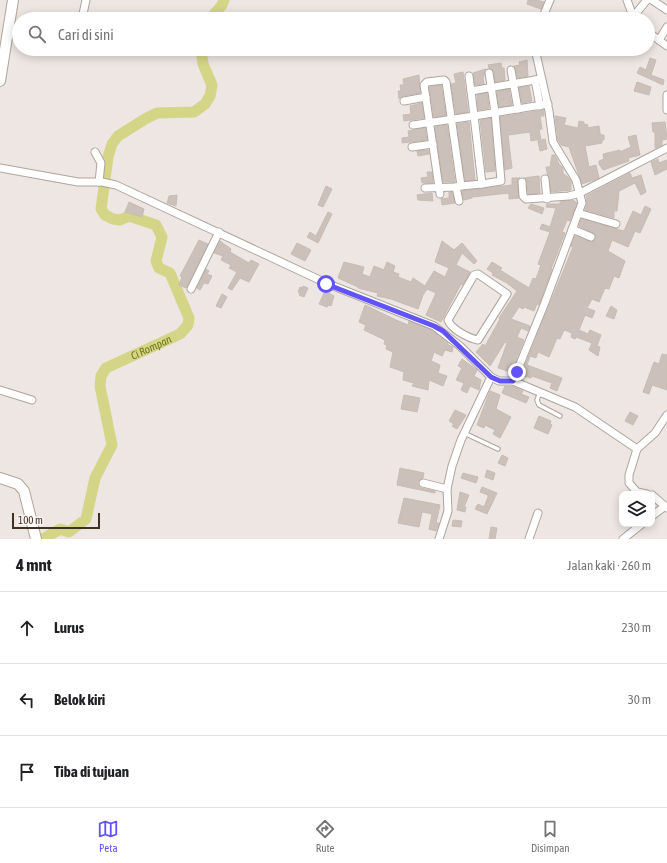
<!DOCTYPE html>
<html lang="id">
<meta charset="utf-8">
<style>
:root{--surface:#fff;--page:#f2f2f2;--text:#202124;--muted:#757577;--line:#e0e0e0;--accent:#6253f9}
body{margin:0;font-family:"Asap Condensed",sans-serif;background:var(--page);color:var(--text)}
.controls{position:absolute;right:12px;bottom:12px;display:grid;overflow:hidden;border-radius:8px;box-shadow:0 2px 10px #0003}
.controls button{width:36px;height:36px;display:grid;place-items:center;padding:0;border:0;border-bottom:1px solid var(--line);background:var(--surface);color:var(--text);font:20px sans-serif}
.scale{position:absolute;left:12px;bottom:10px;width:88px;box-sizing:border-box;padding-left:4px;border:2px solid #3f3221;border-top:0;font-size:11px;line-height:14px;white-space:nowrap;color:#3f3221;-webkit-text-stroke:3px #f9f5f2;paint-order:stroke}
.stop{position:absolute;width:12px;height:12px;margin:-9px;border:3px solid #6253f9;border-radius:50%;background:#fff}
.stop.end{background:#6253f9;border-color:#fff;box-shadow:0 1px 4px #0008}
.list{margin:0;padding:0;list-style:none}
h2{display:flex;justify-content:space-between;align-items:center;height:52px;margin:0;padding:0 16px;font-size:17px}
h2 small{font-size:13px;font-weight:400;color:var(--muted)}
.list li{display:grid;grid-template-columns:26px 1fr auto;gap:12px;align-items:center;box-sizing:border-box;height:72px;padding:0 16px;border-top:1px solid var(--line)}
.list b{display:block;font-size:15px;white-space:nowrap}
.list em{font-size:13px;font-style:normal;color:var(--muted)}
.icon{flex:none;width:22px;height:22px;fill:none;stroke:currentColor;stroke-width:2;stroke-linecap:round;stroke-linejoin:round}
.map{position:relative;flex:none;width:667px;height:539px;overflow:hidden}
.search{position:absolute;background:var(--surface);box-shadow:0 2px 10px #0003;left:12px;right:12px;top:12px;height:44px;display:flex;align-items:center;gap:10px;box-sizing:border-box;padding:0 14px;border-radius:22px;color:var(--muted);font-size:15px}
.sheet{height:268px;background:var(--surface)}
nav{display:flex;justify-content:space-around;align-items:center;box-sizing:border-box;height:56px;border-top:1px solid var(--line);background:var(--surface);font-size:11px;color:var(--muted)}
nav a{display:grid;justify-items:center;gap:2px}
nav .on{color:var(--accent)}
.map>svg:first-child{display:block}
</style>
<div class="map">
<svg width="667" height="539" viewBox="0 0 667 539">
<rect width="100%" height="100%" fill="#ede6e2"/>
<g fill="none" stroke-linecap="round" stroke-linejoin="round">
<g stroke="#d5d587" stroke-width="11">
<polyline points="210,19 222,5 224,0"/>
<path id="s1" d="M 43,539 L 60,529 L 69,532 L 86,519 L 95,478 L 112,445 L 100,386 L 101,376 L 106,368 L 180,334 L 188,325 L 189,318 L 170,273 L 159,268 L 156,261 L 162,237 L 156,225 L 129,216 L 120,220 L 113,219 L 105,215 L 101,209 L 108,157 L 112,144 L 118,136 L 145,119 L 157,113 L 194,112 L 205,104 L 210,96 L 212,85 L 203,64 L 201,49"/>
</g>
</g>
<g fill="#cbc1ba" stroke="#c7bcb4">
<polygon points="528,0 537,0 544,2 541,9 527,4"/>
<polygon points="650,58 656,60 651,75 664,80 663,85 637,73 640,67 646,70"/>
<polygon points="527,60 528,76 518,78 514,66 520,65 519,62"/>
<polygon points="501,63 502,68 504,68 505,80 495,82 494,72 489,68 488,65"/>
<polygon points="486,69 483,78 484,84 475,85 473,73"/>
<polygon points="463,72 468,112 456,114 451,84 456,83 454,74"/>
<polygon points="419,75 420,93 403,96 399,99 398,91 401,91 400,85 404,85 403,79"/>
<polygon points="637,82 651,87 649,95 634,91"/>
<polygon points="441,85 446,115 434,117 429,87"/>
<polygon points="529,86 532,101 522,103 519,88"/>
<polygon points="509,89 512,105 499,107 497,92"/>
<polygon points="487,93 489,108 478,110 477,95"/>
<polygon points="422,103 424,118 404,121 403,115 411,114 410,106"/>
<polygon points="544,110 544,116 540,116 542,129 539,130 541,139 531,141 530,132 508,135 512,168 505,170 500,117"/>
<polygon points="555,116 566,118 564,125 578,128 579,121 584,122 584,124 588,125 587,128 599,126 600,133 601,135 604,135 604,140 602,140 602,143 585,146 589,167 596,165 599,178 582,184 569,147 561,145 558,140"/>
<polygon points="491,118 495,171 486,172 480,120"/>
<polygon points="469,122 475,180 465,181 457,124"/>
<polygon points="665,122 667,139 662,140 662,145 655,148 655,132 653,132 652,123"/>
<polygon points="447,125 455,182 443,182 435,127"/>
<polygon points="425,128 427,140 402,143 402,138 409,137 408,131"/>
<polygon points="636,135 640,155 628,158 629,161 603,170 599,164 599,161 604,159 603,154 620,150 620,152 631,147 628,137"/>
<polygon points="545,139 547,149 540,151 538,141"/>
<polygon points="428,150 429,154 418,156 417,151"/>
<polygon points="552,155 555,155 559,164 563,168 563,174 567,176 571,181 571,190 551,192 546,167 550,167"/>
<polygon points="658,159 659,163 667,160 667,169 655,175 651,162"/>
<polygon points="427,172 432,172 433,183 422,183 421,178 428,177"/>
<polygon points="630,173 632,178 641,175 646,192 641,195 635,183 619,191 617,211 614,211 614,218 585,210 587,204 586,196"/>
<polygon points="539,176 540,193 528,194 527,181 524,178"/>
<polygon points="512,178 520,178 517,182 519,198 509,199 509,193 472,197 472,198 464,200 462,191 512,185"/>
<polygon points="326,186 332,189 323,207 318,205"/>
<polygon points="449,192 452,192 455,203 442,205 441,199 449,198"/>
<polygon points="432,193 433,201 418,200 417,195"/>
<polygon points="177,195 176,206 167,203 169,196"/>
<polygon points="573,200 577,203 570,221 567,220 562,232 565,233 551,269 552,269 539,305 537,304 534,311 524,307 523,309 519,307 511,319 530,326 528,331 521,328 517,337 524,340 511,372 498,368 507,343 505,342 490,366 476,352 483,344 485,346 500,319 499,318 517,291 507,283 492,275 493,273 487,269 492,262 502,268 500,270 529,288 533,278 536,279 541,265 538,264 550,232 540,229 542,224 550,227 556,208 546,207 547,204 560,204 560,202"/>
<polygon points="129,202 144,209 142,217 125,212"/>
<polygon points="531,204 544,208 542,214 528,208"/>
<polygon points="645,206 651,209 640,233 635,231 628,247 612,240 608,251 625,261 619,278 614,276 609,289 605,288 599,302 592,299 587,308 595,311 592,318 585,315 579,330 588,334 590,330 601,335 597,346 600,347 598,356 589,350 592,343 576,337 575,339 571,337 572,333 564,330 560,339 557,338 549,357 538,352 536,358 530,356 527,365 562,378 557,391 550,388 552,383 532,376 531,378 521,375 573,247 571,246 575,236 591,242 596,239 593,233 579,226 581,219 624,231 633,211 641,215"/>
<polygon points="328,212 332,214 318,243 307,237 310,232 316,236"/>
<polygon points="199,240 208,244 186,288 179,285 182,277 180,276"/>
<polygon points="220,241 231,249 230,252 249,263 251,260 259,264 249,282 240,278 232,290 228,288 237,272 229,268 231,265 221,260 223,256 214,253"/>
<polygon points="442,241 454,250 462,243 477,261 474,264 462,253 456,265 470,272 463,285 461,284 441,322 426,315 436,293 427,289 423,295 418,309 391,299 377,296 378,293 358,288 358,287 338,278 344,262 364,267 362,274 370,277 374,266 384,270 387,262 395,266 393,272 399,274 398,277 411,282 413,278 425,286 434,271 445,277 449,268 435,262"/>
<polygon points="297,243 311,250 305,261 291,254"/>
<polygon points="206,269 209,271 207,274 212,276 208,284 204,283 200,290 197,288"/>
<polygon points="303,286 308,288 304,297 299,295 300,293 298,292 300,287 302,288"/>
<polygon points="327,292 334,296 331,306 328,305 327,307 319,304 324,293"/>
<polygon points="222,294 227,297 221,308 216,306"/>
<polygon points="365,305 396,320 408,325 409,321 432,330 448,343 448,345 453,347 452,352 445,350 442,356 434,352 431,361 440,365 438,373 447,376 443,386 429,380 428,390 412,386 414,383 403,380 404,372 390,367 393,352 386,349 387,345 384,344 385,340 364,330 366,325 359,322"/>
<polygon points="611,306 617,310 614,319 606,316"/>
<polygon points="662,354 667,355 667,390 652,385 649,394 643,392 654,362 659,364"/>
<polygon points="462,359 477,370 474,376 481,380 479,390 470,386 467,393 461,390 464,383 456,380 462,368 458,366"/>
<polygon points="505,386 514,387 523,391 521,394 529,397 526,403 502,393"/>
<polygon points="490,391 500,395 496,409 511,417 500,438 493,434 495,430 485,425 484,428 477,425"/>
<polygon points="404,395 420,398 417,412 401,409"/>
<polygon points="455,410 466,415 457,429 452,426 454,424 449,421"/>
<polygon points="630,412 638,416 633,425 625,421"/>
<polygon points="539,416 551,421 550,424 552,425 548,434 534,428"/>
<polygon points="502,455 508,458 505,466 498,463"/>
<polygon points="400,468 424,473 423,478 418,481 418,485 421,488 435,491 435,493 397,485"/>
<polygon points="487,470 495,473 493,480 485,477"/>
<polygon points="463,473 478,477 476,483 461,478"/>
<polygon points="482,487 497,493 487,514 475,509 478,504 484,507 488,497 488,495 480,492"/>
<polygon points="460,492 469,495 464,507 466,507 465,512 457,510"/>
<polygon points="404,498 440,505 436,523 439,523 436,531 429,529 432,514 422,512 419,527 398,523"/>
<polygon points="453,520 462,521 461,527 452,526"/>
<polygon points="491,527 497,528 495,539 489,539"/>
</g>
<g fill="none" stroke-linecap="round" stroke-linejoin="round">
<g stroke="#aea59d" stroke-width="5.5">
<g id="lane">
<polyline points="540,392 537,400 539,405 560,416"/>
<polyline points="464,433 498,449"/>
</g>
</g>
<g stroke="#aea59d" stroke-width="9">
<g id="street">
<polyline points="627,0 634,19"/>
<polyline points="652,0 667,10"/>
<polyline points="83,14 86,0"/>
<polyline points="633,17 647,0"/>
<polyline points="542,19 550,0"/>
<polyline points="648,32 667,46"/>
<polyline points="659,40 667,27"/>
<polyline points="511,70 518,109"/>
<polyline points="469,76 471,91"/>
<polyline points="541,79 471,91 474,116 548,104"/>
<polyline points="535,80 540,106"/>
<polyline points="667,95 667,110"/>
<polyline points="404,101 426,97"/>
<polyline points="413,125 474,116 482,184 501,181 495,112 489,73"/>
<polyline points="412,147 433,144"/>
<polyline points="95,152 101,163 99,182"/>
<polyline points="0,168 78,182 102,182 116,185 326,283 434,326 460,346 491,377 499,381 513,381 544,305 582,203 576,180 553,142 549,111 535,49"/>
<polyline points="545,179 547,199"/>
<polyline points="522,182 523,196 526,199 569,196 580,193 667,148"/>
<polyline points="461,186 482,184"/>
<polyline points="425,188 456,187"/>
<polyline points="440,194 424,85 427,82 444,80 446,82 461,186 456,187 459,201"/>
<polyline points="578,213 616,224"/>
<polyline points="572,229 591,237"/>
<path d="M 478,274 L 507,294 L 478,340 C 468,338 451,329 448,320 L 474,275 Z"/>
<polyline points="191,289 219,232"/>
<polyline points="513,381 575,407 637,449 629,475 629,483 637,492 647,494"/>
<polyline points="0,390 32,400"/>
<polyline points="637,449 655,433 667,415"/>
<polyline points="423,483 447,489"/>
<polyline points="652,495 667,508"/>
<polyline points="652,516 665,506"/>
<polyline points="439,539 448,511 447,489 452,466 461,440 491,377"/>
<polyline points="529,539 538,513"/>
<polyline points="623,539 642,524"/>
</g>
</g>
<g stroke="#b1a497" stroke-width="12">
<g id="secondary">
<polyline points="0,81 13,0"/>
<polyline points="0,478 18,484 24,491 36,539"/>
</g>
</g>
<use href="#lane" stroke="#fff" stroke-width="3.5"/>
<use href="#street" stroke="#fff" stroke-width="7"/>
<use href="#secondary" stroke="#fff" stroke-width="10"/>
</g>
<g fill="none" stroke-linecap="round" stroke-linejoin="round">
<polyline stroke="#6253f9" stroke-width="5" points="326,284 434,326 443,331 491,377 500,381 513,381 517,372"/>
</g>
<g text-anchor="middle" stroke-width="3.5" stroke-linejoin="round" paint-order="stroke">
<g font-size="11" font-style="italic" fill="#727316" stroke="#f9f5f2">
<text dy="4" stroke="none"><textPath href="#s1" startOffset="259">Ci Rompan</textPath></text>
</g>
</g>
</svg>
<div class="controls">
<button><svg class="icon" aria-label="layers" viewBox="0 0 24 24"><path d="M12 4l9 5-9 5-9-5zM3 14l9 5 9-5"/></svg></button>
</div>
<div class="scale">100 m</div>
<div class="stop" style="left:326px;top:284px"></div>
<div class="stop end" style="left:517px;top:372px"></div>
<div class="search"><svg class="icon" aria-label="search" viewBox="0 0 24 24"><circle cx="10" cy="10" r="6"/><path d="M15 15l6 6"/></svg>Cari di sini</div>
</div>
<section class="sheet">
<h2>4 mnt<small>Jalan kaki · 260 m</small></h2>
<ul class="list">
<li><svg class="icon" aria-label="ahead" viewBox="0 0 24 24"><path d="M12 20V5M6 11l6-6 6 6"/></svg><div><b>Lurus</b></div><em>230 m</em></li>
<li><svg class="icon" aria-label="left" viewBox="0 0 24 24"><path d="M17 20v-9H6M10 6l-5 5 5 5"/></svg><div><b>Belok kiri</b></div><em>30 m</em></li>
<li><svg class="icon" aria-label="arrive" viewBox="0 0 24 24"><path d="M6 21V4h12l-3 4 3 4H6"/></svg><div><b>Tiba di tujuan</b></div></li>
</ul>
</section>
<nav>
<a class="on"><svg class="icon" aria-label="map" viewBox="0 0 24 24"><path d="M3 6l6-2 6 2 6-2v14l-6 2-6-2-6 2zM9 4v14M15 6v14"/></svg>Peta</a>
<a><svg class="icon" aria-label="directions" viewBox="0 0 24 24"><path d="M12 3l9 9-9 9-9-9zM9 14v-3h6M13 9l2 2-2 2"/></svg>Rute</a>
<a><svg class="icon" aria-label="saved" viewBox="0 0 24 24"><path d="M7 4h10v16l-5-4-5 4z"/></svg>Disimpan</a>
</nav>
